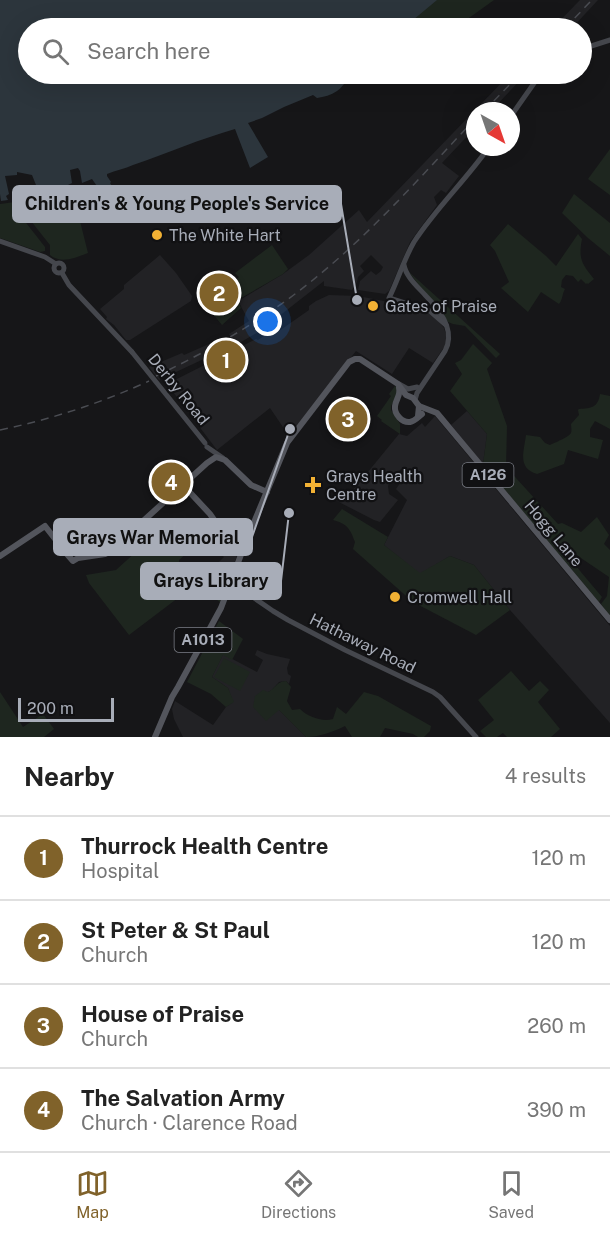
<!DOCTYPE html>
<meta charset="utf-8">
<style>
:root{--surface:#fff;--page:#f2f2f2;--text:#222;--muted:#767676;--line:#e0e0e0;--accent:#80622a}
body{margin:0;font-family:"Public Sans",sans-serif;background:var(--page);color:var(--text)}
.compass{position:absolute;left:466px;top:102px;width:54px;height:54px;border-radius:50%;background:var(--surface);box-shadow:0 6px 24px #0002;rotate:140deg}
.scale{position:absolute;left:18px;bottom:15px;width:96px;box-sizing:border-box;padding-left:6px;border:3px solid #a8adb8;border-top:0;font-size:16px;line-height:21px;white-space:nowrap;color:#a8adb8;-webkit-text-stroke:4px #111113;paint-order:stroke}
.you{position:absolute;left:268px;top:322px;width:21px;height:21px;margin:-15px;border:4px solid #fff;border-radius:50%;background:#1a73e8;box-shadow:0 0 0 9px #1a73e833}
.badge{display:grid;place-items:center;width:39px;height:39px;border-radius:50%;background:var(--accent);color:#fff;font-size:20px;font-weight:700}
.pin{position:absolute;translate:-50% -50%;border:3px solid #fff;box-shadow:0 2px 6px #0006}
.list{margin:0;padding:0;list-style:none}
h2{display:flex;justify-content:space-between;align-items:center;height:78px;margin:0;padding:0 24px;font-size:26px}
h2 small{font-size:20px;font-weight:400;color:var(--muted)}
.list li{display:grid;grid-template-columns:39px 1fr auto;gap:18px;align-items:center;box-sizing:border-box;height:84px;padding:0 24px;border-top:2px solid var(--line)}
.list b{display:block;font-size:22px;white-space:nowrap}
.list p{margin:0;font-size:20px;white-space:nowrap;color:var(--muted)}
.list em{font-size:20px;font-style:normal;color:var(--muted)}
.icon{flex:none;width:33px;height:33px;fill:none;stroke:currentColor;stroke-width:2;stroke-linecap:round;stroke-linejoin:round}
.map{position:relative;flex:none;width:610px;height:737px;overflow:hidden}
.search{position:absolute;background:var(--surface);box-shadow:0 6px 24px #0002;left:18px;right:18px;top:18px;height:66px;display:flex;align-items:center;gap:15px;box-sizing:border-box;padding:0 21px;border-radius:33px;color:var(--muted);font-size:22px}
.sheet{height:414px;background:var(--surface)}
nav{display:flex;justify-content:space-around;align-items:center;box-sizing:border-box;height:84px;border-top:2px solid var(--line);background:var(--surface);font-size:16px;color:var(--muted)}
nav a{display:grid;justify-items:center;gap:3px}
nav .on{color:var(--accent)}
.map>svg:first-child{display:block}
</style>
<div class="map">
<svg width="610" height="737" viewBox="0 0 610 737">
<rect width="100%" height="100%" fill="#161618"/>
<g fill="#222225">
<polygon points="580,0 598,0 572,28 553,28"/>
<polygon points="510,74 526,74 491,111 475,111 475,128 442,163 459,176 446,193 441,190 434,197 437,205 410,242 389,291 385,294 358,290 360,281 371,271 376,275 381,271 383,267 371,255 360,266 364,271 358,277 357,282 352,290 324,286 324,281 260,331 236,345 229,334 249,321 239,303 240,300 283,274 309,255 359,210 367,222"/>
<polygon points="160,255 176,273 192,296 191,301 130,340 126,340 114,325 106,319 107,317 100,309 124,289 124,285"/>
<polygon points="329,295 358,296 399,304 427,313 434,316 444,328 447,339 445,346 433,363 409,348 392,374 356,351 289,436 270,408 217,450 167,384 256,339 258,340 270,332 274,333 279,331 309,310 309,306 316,301"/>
<polygon points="225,338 228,343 223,346 225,349 159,380 149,367 182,353 184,355 218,340 219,341"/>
<polygon points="467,411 487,434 483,464 451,425"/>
<polygon points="435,416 610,626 610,723 510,610 474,565 450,556 420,574 384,545 407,500 396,489 407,473 401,469 392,478 388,486 389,494 398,500 380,522 374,520 335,500 337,499 336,496 354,489 399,434 407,436 422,423 425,427"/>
<polygon points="228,544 238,548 238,553 225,588 215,584 206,575 224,557 216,549"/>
<polygon points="257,650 267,654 290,659 287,668 288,674 291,676 289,684 286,681 279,682 272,690 268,692 279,710 306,737 183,737 174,719 172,709 175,701 213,725 226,707 233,702 228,688 212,677 223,654 257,672 263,660 255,655"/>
</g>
<g fill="#1e261f">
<polygon points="345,0 494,0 455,28 316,28"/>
<polygon points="610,149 610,195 588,179"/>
<polygon points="574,194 610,223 610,256 588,238 562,213"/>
<path d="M 70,200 L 75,201 L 88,253 C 75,258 61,264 50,255 L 50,245 L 27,216 L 27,213 Z"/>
<polygon points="15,202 23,219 45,247 45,251 40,252 0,238 0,204"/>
<path d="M 508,224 L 546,256 L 556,266 L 578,234 L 582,239 C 578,259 582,264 594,279 L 588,284 L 587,283 L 586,284 L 581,279 L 578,282 L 573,276 L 566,275 L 562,280 L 561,287 L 565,289 C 562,294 563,299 559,304 L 541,292 L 528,312 L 501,288 L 509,282 L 495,251 L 490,245 Z"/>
<polygon points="272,245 288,269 283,274 241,298 239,303 241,308 222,325 203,302 201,297 208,292 210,293 229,277 233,282 239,277 235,273"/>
<polygon points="408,271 500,354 496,358 465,326 453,324 448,322"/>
<polygon points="473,344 492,363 487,369 507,426 506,467 558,524 562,523 581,532 597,517 609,535 604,544 610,550 610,616 601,604 607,596 609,577 572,552 570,546 559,546 602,597 599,602 483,464 487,434 450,391 462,374 455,363 461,360"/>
<polygon points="395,386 397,387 398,392 391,406 391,410 400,424 400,434 381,421 382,420 377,416 391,396 389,394"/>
<path d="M 600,394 L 610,396 L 610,429 L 595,421 L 590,429 L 590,437 L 603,440 L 598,459 L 568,450 L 564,464 L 537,474 C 517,468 524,451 526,435 L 540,437 L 545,443 L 550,445 C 554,443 569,437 571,433 C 572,431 571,426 571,424 L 579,415 L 578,410 L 579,409 C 591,408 598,408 600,394 Z"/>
<path d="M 342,509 L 388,537 L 384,545 L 420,573 L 450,556 L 474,565 L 510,610 L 476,635 L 413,602 L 353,549 L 355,542 C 350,528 347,524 333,520 Z"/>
<polygon points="169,522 192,548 179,560 179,566 186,574 190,571 199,581 206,575 215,584 225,588 220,602 195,585 129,635 89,583 86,575 116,570"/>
<polygon points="219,621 243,639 232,660 223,655 212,677 228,688 234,702 226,707 211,694 187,682"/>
<polygon points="224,658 250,672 240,691 214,677"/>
<polygon points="511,671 529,691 540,681 549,690 538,702 560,729 551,737 507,737 503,733 497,737 486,737 480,731 494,720 478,700"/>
<path d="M 286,681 L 291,687 L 287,701 L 292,710 L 300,709 C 308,717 322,722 333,719 L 337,707 L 346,714 L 364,692 L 378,696 L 431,726 L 430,731 L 424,737 L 418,737 L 413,734 L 385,728 L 380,737 L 352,737 L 345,726 C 333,732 319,737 306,737 L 279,710 L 266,721 L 253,707 L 255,696 L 263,690 L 268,692 C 276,688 276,682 286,681 Z"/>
<polygon points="0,692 23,727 43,714 54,729 44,737 0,737"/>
</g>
<path fill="#2c353c" d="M 0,0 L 437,0 L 407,25 L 409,28 L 28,28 L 28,74 L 349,74 L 353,78 C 344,81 344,86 337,91 C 331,95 324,97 317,98 L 313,95 L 284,107 L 262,118 L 248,123 L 268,157 L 250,168 L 235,129 C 200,139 168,153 133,165 C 125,169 116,170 107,174 L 107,176 L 111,182 L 110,183 L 128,212 L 121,217 L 103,187 L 99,189 L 92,179 L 82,183 L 80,171 L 78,168 L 70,170 L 72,183 L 66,186 L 42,190 L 36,185 L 32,175 L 17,172 L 17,175 L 5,176 L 9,194 L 6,196 L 8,200 L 1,201 L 0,194 Z"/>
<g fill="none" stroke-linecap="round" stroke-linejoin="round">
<g stroke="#45474d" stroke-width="5">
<polyline points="582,49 610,40"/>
<polyline points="511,116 537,79 543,74"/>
<polyline points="0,241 45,257 56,264"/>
<circle cx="59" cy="268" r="5"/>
<path d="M 404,265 C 406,277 418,287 426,296 C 440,310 456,331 445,351 L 417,393 L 415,400"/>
<polyline points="62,273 69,285 132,352"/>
<path d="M 446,325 L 430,311 L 389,298 C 398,280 404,259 414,242 C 436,208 466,180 489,147"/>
<polyline points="399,384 408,389 417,387"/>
<polyline points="207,447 223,458"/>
<polyline points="231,582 273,611 288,620 345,650 433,692 440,697 476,737"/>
</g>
<g stroke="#53555c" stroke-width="6">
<path d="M 399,388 C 401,395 396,399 395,406 C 394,414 402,423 410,422 C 415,421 418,417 422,414"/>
<polyline points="419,406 437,413 610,620"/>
<polyline points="183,485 210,514 223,533 245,544"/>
<polyline points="0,556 45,526 66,553 73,561 78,558 105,554 109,552 207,463 216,457 225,460 251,485 267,492"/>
<polyline points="155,737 172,697 178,687 221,608 245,544 287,443 349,362 355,359 360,359 398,384 406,395 413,398 419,406 418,416"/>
</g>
<g stroke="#4a4c52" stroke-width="1.5" stroke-dasharray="8 6" stroke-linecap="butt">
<polyline points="565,28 592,0"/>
<polyline points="484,111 520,74"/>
<path d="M 156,376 C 213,349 270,316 319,275 C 376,228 425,172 475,119"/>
<path d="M 0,430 C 52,419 101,403 149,381"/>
</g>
<polyline stroke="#45474d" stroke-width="5" points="132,352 205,443"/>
</g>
<g fill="#f2b134" stroke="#111113" stroke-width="2">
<circle cx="157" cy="235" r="6"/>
<circle cx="373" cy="306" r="6"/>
<path d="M310 476h6v6h6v6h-6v6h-6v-6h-6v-6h6z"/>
<circle cx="395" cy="597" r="6"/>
</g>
<g text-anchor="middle" stroke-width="4.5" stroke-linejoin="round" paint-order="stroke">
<g fill="#111113" stroke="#7b7e86" stroke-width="1.5">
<rect x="462.5" y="463" width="51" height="24" rx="4.5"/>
<rect x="174.5" y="628" width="57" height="24" rx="4.5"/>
</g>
<g font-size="15" font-weight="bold" fill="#a8adb8">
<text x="488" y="480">A126</text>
<text x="203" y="645">A1013</text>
</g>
<g font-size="16" fill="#a8adb8" stroke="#111113" text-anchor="start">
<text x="169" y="241">The White Hart</text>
<text x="385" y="312">Gates of Praise</text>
<text x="326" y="482">Grays Health<tspan x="326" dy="18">Centre</tspan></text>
<text x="407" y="603">Cromwell Hall</text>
</g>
<g font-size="16" fill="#a8adb8" stroke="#111113">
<text transform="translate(179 389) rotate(51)" y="6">Derby Road</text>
<text transform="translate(554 533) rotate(50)" y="6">Hogg Lane</text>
<text transform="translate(363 643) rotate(26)" y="6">Hathaway Road</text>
</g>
</g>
<path fill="none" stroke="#a8adb8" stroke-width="2" d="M357 300L341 204M290 429L252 537M289 513L281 581"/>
<g fill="#a8adb8" stroke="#111113" stroke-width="2">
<circle cx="357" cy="300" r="6"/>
<circle cx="290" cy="429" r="6"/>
<circle cx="289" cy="513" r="6"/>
</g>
<g fill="#a8adb8" stroke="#a8adb8" stroke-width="2">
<rect x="13" y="186" width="328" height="36" rx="6"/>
<rect x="54" y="519" width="198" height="36" rx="6"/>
<rect x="141" y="563" width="140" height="36" rx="6"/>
</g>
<g font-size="18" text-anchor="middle" font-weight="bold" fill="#111">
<text x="177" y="210">Children's &amp; Young People's Service</text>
<text x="153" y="544">Grays War Memorial</text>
<text x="211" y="587">Grays Library</text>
</g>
</svg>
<svg class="compass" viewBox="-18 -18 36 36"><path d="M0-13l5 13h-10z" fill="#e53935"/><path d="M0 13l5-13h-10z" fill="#767676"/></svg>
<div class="scale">200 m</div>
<div class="you"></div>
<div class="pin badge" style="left:226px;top:360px">1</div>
<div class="pin badge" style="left:219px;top:293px">2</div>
<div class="pin badge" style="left:348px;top:419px">3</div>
<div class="pin badge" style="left:171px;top:482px">4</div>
<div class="search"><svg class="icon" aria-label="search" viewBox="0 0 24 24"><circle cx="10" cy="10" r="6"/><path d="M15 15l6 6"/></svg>Search here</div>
</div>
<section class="sheet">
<h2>Nearby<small>4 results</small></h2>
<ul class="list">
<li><span class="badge">1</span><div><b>Thurrock Health Centre</b><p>Hospital</p></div><em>120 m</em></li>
<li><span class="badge">2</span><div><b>St Peter &amp; St Paul</b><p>Church</p></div><em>120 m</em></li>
<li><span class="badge">3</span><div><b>House of Praise</b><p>Church</p></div><em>260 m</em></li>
<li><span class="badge">4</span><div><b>The Salvation Army</b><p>Church · Clarence Road</p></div><em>390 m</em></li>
</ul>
</section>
<nav>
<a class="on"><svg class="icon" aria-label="map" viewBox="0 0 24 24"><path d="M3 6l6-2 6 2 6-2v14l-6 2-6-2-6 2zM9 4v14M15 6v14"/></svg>Map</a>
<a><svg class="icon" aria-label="directions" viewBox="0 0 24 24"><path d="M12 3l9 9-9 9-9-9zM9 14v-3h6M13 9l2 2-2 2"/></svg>Directions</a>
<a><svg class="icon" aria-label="saved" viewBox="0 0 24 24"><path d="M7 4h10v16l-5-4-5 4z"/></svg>Saved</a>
</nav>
